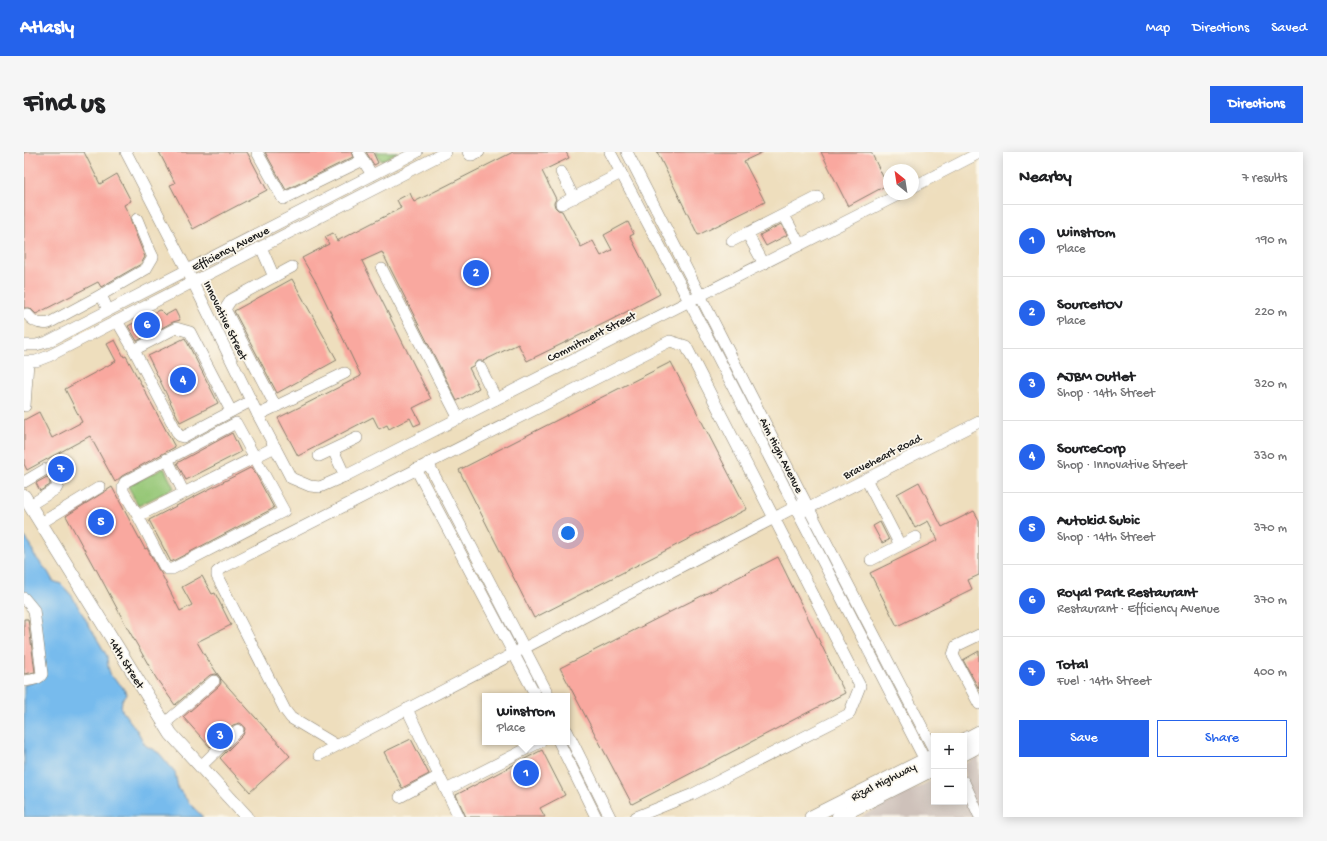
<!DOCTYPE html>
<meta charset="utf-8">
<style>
:root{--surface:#fff;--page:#f6f6f6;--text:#202124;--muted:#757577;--line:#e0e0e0;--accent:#2563eb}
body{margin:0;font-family:"Gochi Hand",sans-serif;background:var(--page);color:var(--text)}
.controls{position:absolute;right:12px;bottom:12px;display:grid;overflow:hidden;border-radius:0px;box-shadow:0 2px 10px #0003}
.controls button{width:36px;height:36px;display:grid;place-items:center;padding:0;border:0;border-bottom:1px solid var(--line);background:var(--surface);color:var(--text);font:20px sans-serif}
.compass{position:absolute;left:859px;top:12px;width:36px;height:36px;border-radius:50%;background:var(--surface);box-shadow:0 2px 10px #0003;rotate:330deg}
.you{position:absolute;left:544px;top:381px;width:14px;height:14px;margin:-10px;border:3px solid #fff;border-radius:50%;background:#1a73e8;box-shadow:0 0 0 6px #1a73e833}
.badge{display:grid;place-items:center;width:26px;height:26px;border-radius:50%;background:var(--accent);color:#fff;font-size:13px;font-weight:700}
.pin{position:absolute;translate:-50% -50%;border:2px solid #fff;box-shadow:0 1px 4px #0006}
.popup{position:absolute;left:458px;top:541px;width:88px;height:52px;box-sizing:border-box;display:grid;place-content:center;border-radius:0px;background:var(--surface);filter:drop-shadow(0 1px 3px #0005);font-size:13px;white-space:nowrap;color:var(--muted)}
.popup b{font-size:15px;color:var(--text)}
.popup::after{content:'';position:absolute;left:50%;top:100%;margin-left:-8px;border:8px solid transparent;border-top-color:var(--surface)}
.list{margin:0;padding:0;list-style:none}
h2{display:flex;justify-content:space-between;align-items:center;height:52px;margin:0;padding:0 16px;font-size:17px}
h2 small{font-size:13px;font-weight:400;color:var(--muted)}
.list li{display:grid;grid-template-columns:26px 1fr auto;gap:12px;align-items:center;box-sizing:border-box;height:72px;padding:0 16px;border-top:1px solid var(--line)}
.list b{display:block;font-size:15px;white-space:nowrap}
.list p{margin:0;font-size:13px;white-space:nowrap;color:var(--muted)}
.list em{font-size:13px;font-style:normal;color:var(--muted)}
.actions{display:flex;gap:8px;padding:12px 16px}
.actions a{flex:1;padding:9px 0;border:1px solid var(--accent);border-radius:0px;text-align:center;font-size:14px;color:var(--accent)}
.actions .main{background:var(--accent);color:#fff}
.map{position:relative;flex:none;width:955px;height:665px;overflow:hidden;border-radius:0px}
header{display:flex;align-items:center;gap:24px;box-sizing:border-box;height:56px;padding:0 20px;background:var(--accent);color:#fff}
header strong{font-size:19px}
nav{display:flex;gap:22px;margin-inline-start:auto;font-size:14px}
.intro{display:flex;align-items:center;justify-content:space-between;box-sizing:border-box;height:96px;padding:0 24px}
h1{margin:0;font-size:28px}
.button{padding:10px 18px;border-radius:0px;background:var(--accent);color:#fff;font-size:14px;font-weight:700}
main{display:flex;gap:24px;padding:0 24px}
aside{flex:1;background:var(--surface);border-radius:0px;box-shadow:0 2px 10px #0003}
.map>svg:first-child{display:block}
</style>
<header>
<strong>Atlasly</strong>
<nav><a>Map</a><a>Directions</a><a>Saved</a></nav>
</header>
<div class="intro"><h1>Find us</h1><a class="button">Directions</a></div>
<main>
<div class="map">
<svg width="955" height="665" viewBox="0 0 955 665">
<rect width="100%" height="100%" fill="#fbf7ec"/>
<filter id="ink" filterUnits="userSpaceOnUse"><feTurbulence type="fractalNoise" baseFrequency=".025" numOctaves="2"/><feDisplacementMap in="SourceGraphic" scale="8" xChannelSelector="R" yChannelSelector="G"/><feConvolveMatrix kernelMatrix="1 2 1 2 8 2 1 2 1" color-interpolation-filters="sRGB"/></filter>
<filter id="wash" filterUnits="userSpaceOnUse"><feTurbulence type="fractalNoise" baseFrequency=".012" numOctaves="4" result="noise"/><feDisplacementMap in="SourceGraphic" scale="16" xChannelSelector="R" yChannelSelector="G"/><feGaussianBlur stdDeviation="0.9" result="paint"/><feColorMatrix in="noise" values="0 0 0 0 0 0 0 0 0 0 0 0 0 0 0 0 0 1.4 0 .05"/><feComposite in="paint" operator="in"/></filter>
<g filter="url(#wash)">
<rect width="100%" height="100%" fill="#eedebd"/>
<polygon fill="#cec1ba" points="955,605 955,665 836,665 910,627 910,650 940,650 940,612"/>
<g fill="#96c777" stroke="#59724a">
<polygon points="352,0 374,0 357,9"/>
<polygon points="140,316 150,336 114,354 104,334"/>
</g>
<polygon fill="#77bbed" stroke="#4a6c84" points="0,384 7,393 10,403 24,420 29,429 37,432 48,444 83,504 84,515 87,524 97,533 103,542 98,548 97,557 114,580 121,593 135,601 151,620 154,636 166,652 179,665 0,665 0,533 18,527 8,449 0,439"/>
<g id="blocks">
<g fill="#f9a89f">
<polygon points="0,0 60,0 76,32 93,22 107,49 100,53 106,65 107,70 121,105 117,112 77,135 74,130 12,162 6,156 0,156"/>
<polygon points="135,0 223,0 243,38 169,77 146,33 151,31"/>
<polygon points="241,0 327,0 329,5 262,38"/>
<polygon points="342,0 349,0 354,11 350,13"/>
<polygon points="489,0 542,0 545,6 518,19 532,47 530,51 531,55 534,58 538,59 557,95 569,89 577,104 588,98 580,83 604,70 610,82 606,84 636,142 585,169 503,209 494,192 459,209 453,209 449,214 445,216 455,236 433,249 358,100 338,109 407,247 389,256 397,271 390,274 386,266 365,277 363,273 355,277 349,265 274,304 254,266 337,224 293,132 278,106 305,92 301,85 309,81 313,89 377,56 373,48 386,41 390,50"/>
<polygon points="633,0 739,0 720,9 741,50 674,83"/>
<polygon points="797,0 847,0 863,33 824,54"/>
<polygon points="757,72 763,83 742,94 736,83"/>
<polygon points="268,127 313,208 253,241 210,159"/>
<polygon points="135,158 138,159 142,163 151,158 156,168 149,170 113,189 104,174"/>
<polygon points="161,186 194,251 156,270 124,204"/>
<polygon points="91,188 100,205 102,204 151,295 98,324 91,330 66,284 3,318 0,312 0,268 15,260 28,286 58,270 41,237 92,209 83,192"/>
<polygon points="647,210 723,357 510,466 435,318"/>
<polygon points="208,281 217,300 162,328 153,311"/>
<polygon points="40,312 45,322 38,326 33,322 33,316"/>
<polygon points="228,315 250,356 147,410 125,368"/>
<polygon points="23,325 26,326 26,333 16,339 12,331"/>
<polygon points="895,330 918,375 950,359 955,368 955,423 944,428 948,437 873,474 846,421 914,388 904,369 891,376 873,342"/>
<polygon points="88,335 121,397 123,396 134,417 137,421 156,459 168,453 158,435 178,424 188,442 191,441 207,473 173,490 180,502 197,527 266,604 226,640 196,606 219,583 221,577 219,573 216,571 209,573 186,595 159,565 195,534 197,531 196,525 192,522 186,523 151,553 132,526 104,477 72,417 71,417 42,364"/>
<polygon points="856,370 865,388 858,391 849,374"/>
<polygon points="754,405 821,541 608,652 536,516"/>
<polygon points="0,467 4,467 11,520 0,522"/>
<polygon points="955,499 955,537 939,508"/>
<polygon points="387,587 405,622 378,636 360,600"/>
<polygon points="518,598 541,643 516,656 521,665 442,665 432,643"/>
</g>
</g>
</g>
<g filter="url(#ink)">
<use href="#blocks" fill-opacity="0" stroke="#857d6c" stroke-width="1"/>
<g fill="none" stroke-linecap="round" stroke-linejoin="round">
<g stroke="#857d6c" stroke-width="12">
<g id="minor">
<polyline points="102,0 163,118 234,263 267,326 286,334 296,335 321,324 876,42"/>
<polyline points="233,0 259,47 339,8"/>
<polyline points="334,0 348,23"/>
<polyline points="444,0 446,3 448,3 455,0"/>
<polyline points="586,0 665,149 904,614"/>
<polyline points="603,0 785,357 910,598"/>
<polyline points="537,20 550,46"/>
<polyline points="889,35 955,1"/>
<polyline points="537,52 597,21"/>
<polyline points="760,63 776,93"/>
<polyline points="723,81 740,112"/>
<polyline points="708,89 794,45"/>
<polyline points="237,95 250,125"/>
<polyline points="358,117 435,267"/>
<polyline points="77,143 122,117 129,105 127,101 113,67"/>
<path d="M 3,162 C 9,170 15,173 25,171 L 77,143 L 84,158"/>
<polyline points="93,169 110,198 155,284 159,285 227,249"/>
<polyline points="0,193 12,193 23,190 393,0"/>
<polyline points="110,198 152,176 166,180 207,259"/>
<polyline points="0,209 12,209 25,204 422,0"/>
<polyline points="456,215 472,247"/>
<polyline points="1,254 4,210"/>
<polyline points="252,255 201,157 207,148 268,115"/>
<polyline points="234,263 321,221"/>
<polygon points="212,271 260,359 148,417 143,417 140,414 114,364 99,339 99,334 101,330"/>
<polyline points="309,298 321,324"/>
<polyline points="295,304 333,286"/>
<polyline points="143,307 160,341"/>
<polyline points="404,311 525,544"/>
<polyline points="392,317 512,544"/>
<polyline points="842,327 876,393"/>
<polyline points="0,330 22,317 27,319"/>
<polyline points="6,353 32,337 34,333 32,329"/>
<polyline points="779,359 955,270"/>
<polyline points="114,364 251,295"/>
<polyline points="17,371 76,335"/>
<polyline points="847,408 892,385"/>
<path d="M 0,446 L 10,458 L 18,522 C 15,528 6,528 0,529"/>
<polyline points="955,483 932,494 929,503 955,552"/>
<polyline points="383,557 435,665"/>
<polyline points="140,572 190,529"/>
<polyline points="543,579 586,665"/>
<polyline points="535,590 572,665"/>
<polyline points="312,593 267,566 261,558 193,424 193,420 200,415 646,189 662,194 836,534 825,562 669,642 612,665"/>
<polyline points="295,603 775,353"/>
<polyline points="176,615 214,578"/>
<polyline points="940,630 955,663"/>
<polyline points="422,638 516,590"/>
<polyline points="376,645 415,624"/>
</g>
</g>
<g stroke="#857d6c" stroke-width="14">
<g id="major">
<polyline points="0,344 147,582 223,665"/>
<polyline points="940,588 955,580"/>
<polyline points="940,602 955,594"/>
<polyline points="787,665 910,603"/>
<polyline points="814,665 910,617"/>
</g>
</g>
<use href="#minor" stroke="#fff" stroke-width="11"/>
<use href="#major" stroke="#fff" stroke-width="13"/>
</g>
</g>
<g text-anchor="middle" stroke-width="3.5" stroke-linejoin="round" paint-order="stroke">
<g font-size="12" fill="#1c1c1c" stroke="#fbf7ec">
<text transform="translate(206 96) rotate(-27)" y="4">Efficiency Avenue</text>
<text transform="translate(202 168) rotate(64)" y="4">Innovative Street</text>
<text transform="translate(567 184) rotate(-27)" y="4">Commitment Street</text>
<text transform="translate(758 303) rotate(63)" y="4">Aim High Avenue</text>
<text transform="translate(858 304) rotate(-27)" y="4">Braveheart Road</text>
<text transform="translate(103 511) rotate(58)" y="4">14th Street</text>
<text transform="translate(859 629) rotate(-27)" y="4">Rizal Highway</text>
</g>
</g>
</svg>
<div class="controls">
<button>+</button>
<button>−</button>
</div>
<svg class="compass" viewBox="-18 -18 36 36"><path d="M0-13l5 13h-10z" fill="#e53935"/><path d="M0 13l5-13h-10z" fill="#757577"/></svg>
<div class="you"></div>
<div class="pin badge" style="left:502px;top:621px">1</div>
<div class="popup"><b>Winstrom</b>Place</div>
<div class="pin badge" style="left:452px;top:121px">2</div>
<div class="pin badge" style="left:196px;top:584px">3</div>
<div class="pin badge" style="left:159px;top:228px">4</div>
<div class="pin badge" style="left:77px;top:370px">5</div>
<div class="pin badge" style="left:123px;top:173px">6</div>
<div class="pin badge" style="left:37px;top:317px">7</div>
</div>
<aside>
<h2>Nearby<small>7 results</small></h2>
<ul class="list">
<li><span class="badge">1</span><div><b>Winstrom</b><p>Place</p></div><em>190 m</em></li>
<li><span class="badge">2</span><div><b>SourceHOV</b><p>Place</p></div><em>220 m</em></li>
<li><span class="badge">3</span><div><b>AJBM Outlet</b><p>Shop · 14th Street</p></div><em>320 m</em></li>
<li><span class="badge">4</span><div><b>SourceCorp</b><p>Shop · Innovative Street</p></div><em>330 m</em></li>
<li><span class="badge">5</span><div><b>Autokid Subic</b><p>Shop · 14th Street</p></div><em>370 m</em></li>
<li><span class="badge">6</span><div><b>Royal Park Restaurant</b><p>Restaurant · Efficiency Avenue</p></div><em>370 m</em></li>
<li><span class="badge">7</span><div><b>Total</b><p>Fuel · 14th Street</p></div><em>400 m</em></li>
</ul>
<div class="actions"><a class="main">Save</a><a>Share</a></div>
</aside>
</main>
